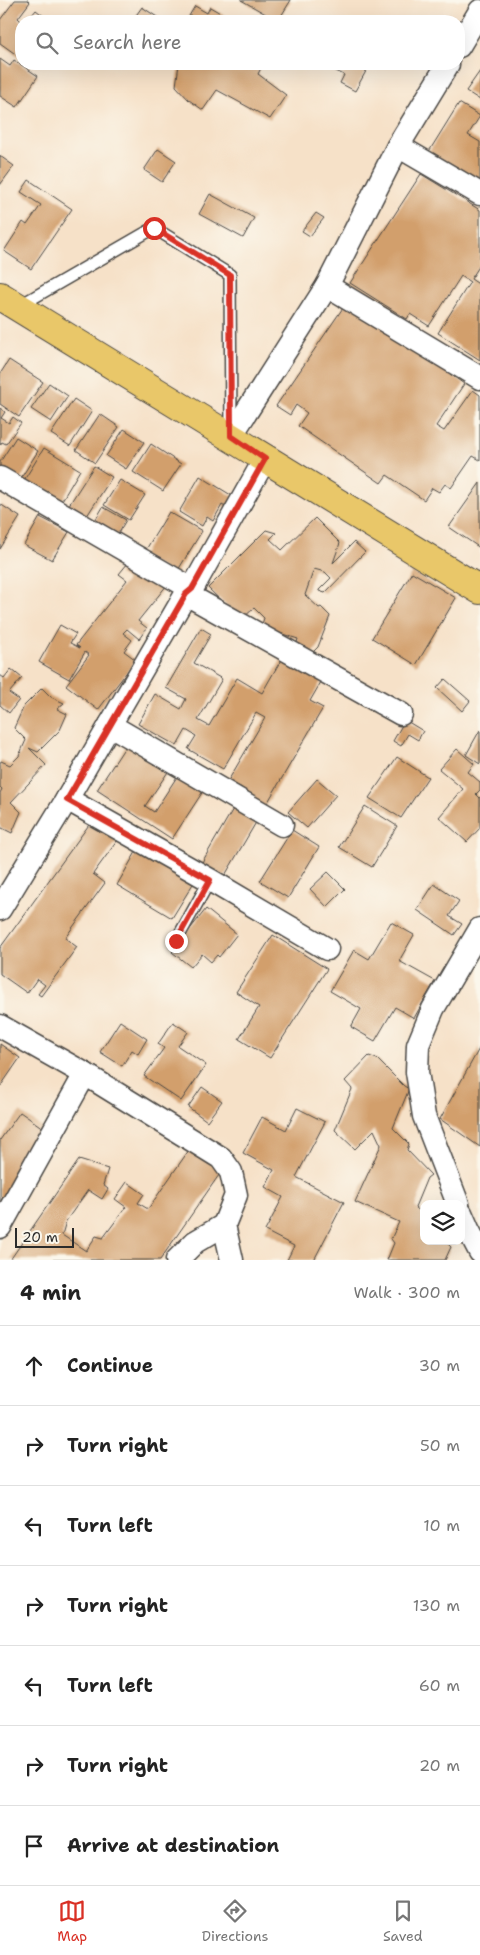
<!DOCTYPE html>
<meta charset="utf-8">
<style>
:root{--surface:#fff;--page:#f2f2f2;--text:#222;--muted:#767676;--line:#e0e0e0;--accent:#d93025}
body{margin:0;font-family:"Shantell Sans",sans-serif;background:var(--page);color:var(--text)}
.controls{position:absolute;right:15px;bottom:15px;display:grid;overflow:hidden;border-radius:10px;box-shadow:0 5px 20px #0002}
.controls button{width:45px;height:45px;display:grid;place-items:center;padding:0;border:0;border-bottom:1px solid var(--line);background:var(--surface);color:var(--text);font:25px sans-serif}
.scale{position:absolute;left:15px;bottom:12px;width:59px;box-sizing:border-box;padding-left:5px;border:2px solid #2b2b2b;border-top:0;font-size:14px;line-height:18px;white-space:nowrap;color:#2b2b2b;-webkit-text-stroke:4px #fbf7ec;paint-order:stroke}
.stop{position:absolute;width:15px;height:15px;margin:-11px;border:4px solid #d93025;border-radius:50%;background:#fff}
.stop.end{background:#d93025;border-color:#fff;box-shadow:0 1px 5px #0008}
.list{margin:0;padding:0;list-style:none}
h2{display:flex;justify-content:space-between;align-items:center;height:65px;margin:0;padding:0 20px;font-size:21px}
h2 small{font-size:16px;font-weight:400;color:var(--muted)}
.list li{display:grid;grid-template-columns:32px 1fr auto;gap:15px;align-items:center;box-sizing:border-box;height:80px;padding:0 20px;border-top:1px solid var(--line)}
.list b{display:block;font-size:19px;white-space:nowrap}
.list em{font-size:16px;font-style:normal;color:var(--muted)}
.icon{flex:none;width:28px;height:28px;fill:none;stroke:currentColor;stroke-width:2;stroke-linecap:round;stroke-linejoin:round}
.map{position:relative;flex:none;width:480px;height:1260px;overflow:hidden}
.search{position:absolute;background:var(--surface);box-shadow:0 5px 20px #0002;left:15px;right:15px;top:15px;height:55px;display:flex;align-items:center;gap:12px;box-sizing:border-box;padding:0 18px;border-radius:20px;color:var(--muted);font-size:19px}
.sheet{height:625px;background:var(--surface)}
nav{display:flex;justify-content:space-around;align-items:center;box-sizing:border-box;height:70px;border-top:1px solid var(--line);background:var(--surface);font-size:14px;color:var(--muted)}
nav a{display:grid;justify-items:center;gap:2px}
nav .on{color:var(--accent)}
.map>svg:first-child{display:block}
</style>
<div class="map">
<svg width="480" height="1260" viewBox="0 0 480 1260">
<rect width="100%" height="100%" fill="#fbf7ec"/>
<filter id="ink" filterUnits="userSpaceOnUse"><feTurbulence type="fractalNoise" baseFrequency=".02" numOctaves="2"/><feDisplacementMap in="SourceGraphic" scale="10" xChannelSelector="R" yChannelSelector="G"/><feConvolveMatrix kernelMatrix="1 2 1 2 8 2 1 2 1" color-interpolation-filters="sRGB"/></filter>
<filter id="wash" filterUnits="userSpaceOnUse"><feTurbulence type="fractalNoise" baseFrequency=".0096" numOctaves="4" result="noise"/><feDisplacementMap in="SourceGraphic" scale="20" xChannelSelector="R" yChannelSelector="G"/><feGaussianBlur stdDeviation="1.12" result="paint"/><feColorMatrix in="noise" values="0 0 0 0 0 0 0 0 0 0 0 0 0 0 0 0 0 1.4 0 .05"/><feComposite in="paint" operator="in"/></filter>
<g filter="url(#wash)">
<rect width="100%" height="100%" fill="#f6e1c8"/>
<g id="blocks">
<g fill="#d29f6c">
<polygon points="15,0 28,0 30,2 18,18 21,21 21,58 0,43 0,20"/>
<polygon points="241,0 291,0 278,21"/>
<polygon points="195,6 207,13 210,7 234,21 186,21"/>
<polygon points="142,7 163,21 132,21"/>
<polygon points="36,10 50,21 27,21"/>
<polygon points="0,59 10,66 14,60 38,76 17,107 0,96"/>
<polygon points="179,64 263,64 258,74 286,95 270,119 217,90 203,110 189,100 176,86"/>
<polygon points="322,64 370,64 355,91 340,83 344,75"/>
<polygon points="480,71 480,100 466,91"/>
<polygon points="459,103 480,116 468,135 480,142 480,185 428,153"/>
<polygon points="158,149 176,161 162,182 144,170"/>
<polygon points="0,156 14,166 0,185"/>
<polygon points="421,174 480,210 480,265 471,279 480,285 480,360 438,333 470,282 461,276 429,326 410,314 407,319 350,283"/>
<polygon points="29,180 72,209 31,269 4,251 23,222 27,225 41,205 21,192"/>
<polygon points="210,194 254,218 243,238 199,214"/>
<polygon points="316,213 324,218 310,236 302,231"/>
<polygon points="349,299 452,370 450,374 464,384 436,426 444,431 473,390 480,395 480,460 473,456 451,488 445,484 439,492 432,488 424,500 387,475 381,483 298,426 307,413 296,405 290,415 276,406"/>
<polygon points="9,360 43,382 19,417 0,404 0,374"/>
<polygon points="49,383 68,396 51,422 31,409"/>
<polygon points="74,399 92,411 70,446 51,434"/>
<polygon points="0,408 5,412 1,418 9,423 13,417 21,423 6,444 2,442 0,445"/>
<polygon points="100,414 119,427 95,463 76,450"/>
<polygon points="124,429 144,442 126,469 106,456"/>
<polygon points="16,437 38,451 16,486 0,476 0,462"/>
<polygon points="151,444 181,464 163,491 133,472"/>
<polygon points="44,448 80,470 58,507 21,485"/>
<polygon points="94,466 112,477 83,522 65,511"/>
<polygon points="200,476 239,500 232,511 222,505 213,521 207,517 202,526 179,512"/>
<polygon points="120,480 145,495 129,520 104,505"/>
<polygon points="480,483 480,548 449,527"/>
<polygon points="0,504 20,517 0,549"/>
<polygon points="103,507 126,520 113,542 90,529"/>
<polygon points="169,512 202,531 175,575 142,556"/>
<polygon points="40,517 69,532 52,560 24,545"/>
<polygon points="315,518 340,543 333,563 354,542 365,552 325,593 319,591 319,590 331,578 325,572 314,569 305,595 319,608 321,607 330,616 318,647 311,654 295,649 298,639 261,627 264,618 254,608 241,620 208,588 266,530 276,533 270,539 282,550"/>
<polygon points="132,558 167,585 138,621 147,628 139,639 127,629 123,633 132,640 124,651 136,660 98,710 66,685 89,655 85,652 69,679 39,662 60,625 76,634 70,643 80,648 76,645 127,580 119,574"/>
<polygon points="412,572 456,598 416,665 372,638"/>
<polygon points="201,628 211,634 194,663 222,679 198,720 209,726 237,678 262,693 285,653 325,675 310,701 323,708 224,877 201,864 237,802 235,800 242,788 228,781 265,718 256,713 223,769 188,749 196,736 186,730 177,746 138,724 155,694 181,709 186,699 166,688"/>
<polygon points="11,669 22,678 9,693 19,700 9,713 0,705 0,675 4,678"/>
<polygon points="445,679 470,701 462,711 437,688"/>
<polygon points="42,688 51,697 64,703 57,709 67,714 60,730 38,752 29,748 46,765 11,802 21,812 12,833 0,827 0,793 2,789 0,787 0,763 1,761 10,765 19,756 26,740 14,728 24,706"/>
<polygon points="405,720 423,731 418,740 408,734 401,746 393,741"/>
<polygon points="480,730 480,764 466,755"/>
<polygon points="134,733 176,760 145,806 154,812 186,763 211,779 172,839 97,790"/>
<polygon points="457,749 474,764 468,772 480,782 480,790 476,794 480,798 480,828 467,842 439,817 463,789 439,769"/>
<polygon points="397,757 428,777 401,818 369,798"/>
<polygon points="317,779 336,795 307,828 288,812"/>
<polygon points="365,806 397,826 372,867 339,847"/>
<polygon points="91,822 117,841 93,874 105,883 65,938 77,947 41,996 38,994 45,985 37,979 27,993 0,974 0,948"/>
<polygon points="292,830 319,847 288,898 260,881"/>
<polygon points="143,840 199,874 172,918 117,885"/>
<polygon points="328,872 345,889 327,907 310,889"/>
<polygon points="434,884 459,901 449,916 462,924 454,935 417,910"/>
<polygon points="206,909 237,934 219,957 217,955 211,962 202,954 191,967 172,952"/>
<polygon points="391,922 414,935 399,961 435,981 414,1018 395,1007 375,1041 351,1027 361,1009 330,991 354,950 369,959"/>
<polygon points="273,935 327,969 270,1058 239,1039 259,1007 236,992"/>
<polygon points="120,1021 147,1039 138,1054 132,1050 122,1066 100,1052"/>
<polygon points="173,1022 188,1032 178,1046 206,1065 181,1101 144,1076 164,1048 158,1044"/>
<polygon points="0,1044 20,1058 0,1087"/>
<polygon points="480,1047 480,1147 440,1119"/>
<polygon points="369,1056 377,1059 404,1086 409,1089 393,1128 409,1144 407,1150 431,1175 427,1178 415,1207 424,1215 424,1241 445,1241 451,1247 445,1260 387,1260 394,1243 391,1239 399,1222 355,1202 381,1145 374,1130 355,1149 335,1130 352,1089 345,1081"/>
<polygon points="202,1087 222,1101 207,1121 188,1107"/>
<polygon points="297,1108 325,1122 296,1177 344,1202 314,1260 287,1260 294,1246 265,1231 283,1197 265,1187 274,1170 243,1153 262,1117 286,1130"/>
<polygon points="20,1112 56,1137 0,1218 0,1140"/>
<polygon points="196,1140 228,1162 160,1260 10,1260 79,1160 108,1169 103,1185 108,1189 102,1199 88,1190 66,1221 62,1235 86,1251 96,1236 103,1238 126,1207 115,1199 127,1182 144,1194 138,1203 148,1209"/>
</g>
</g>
</g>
<g filter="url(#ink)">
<use href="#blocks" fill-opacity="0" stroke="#494643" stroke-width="1"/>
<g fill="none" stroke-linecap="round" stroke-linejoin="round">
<g stroke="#494643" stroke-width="14">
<g id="service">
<polyline points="19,306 154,228 230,275 231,429"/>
<polyline points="176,941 210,880"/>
</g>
</g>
<g stroke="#494643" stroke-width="25">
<g id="minor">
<polyline points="459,46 480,11"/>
<polyline points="398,146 480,194"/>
<polyline points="327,286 480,378"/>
<polyline points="231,436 327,286 398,146 448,64"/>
<polyline points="0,478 192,589"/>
<polyline points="186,594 401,714"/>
<polyline points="110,725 282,825"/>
<polyline points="67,799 210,880 327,949"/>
<polyline points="0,909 67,799 186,594 192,589 265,459"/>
<polyline points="0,1026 85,1074 221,1158 231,1172 236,1195 224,1225 232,1260"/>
<polyline points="458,1204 424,1116 417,1072 418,1045 433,1009 480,929"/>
<polyline points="461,1213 468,1229 480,1252"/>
<polyline points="0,1227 85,1074"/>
<polyline points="177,1260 195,1242 224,1225"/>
</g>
</g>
<g stroke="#494643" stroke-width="30">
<polyline id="primary" points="0,296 480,590"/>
</g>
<use href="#service" stroke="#fff" stroke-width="11"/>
<use href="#minor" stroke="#fff" stroke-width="22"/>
<use href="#primary" stroke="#e9c769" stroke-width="28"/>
</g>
</g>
<g fill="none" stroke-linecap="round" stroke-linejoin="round" filter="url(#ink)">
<polyline stroke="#d93025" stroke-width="6" points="154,228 230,275 231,436 265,459 192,589 186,594 67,800 210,880 176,941"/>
</g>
</svg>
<div class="controls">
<button><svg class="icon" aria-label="layers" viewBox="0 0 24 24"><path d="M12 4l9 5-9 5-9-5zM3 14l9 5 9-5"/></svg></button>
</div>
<div class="scale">20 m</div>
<div class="stop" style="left:154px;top:228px"></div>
<div class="stop end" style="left:176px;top:941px"></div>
<div class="search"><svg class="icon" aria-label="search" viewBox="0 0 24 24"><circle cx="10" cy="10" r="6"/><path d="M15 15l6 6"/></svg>Search here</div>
</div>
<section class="sheet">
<h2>4 min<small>Walk · 300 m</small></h2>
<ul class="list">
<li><svg class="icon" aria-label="ahead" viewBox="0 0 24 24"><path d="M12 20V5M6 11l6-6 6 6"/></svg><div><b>Continue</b></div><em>30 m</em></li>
<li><svg class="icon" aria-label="right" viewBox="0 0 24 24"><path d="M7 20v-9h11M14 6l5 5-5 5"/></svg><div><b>Turn right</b></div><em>50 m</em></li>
<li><svg class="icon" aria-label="left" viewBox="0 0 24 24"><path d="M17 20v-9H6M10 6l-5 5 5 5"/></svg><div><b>Turn left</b></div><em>10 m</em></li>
<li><svg class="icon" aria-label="right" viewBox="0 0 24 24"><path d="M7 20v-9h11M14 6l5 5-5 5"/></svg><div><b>Turn right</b></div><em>130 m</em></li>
<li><svg class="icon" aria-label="left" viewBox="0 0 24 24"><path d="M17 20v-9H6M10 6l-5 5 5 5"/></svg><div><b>Turn left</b></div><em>60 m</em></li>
<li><svg class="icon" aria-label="right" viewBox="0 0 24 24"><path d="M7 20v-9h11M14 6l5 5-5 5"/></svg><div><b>Turn right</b></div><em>20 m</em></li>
<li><svg class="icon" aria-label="arrive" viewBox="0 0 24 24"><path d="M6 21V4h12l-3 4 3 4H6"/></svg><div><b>Arrive at destination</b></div></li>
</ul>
</section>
<nav>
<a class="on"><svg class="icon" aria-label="map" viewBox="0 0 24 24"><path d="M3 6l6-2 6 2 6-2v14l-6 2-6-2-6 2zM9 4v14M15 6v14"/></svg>Map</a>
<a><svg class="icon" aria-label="directions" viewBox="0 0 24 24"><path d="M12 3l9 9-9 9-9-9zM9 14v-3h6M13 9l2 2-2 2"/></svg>Directions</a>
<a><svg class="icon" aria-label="saved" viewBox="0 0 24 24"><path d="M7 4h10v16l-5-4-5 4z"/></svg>Saved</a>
</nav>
